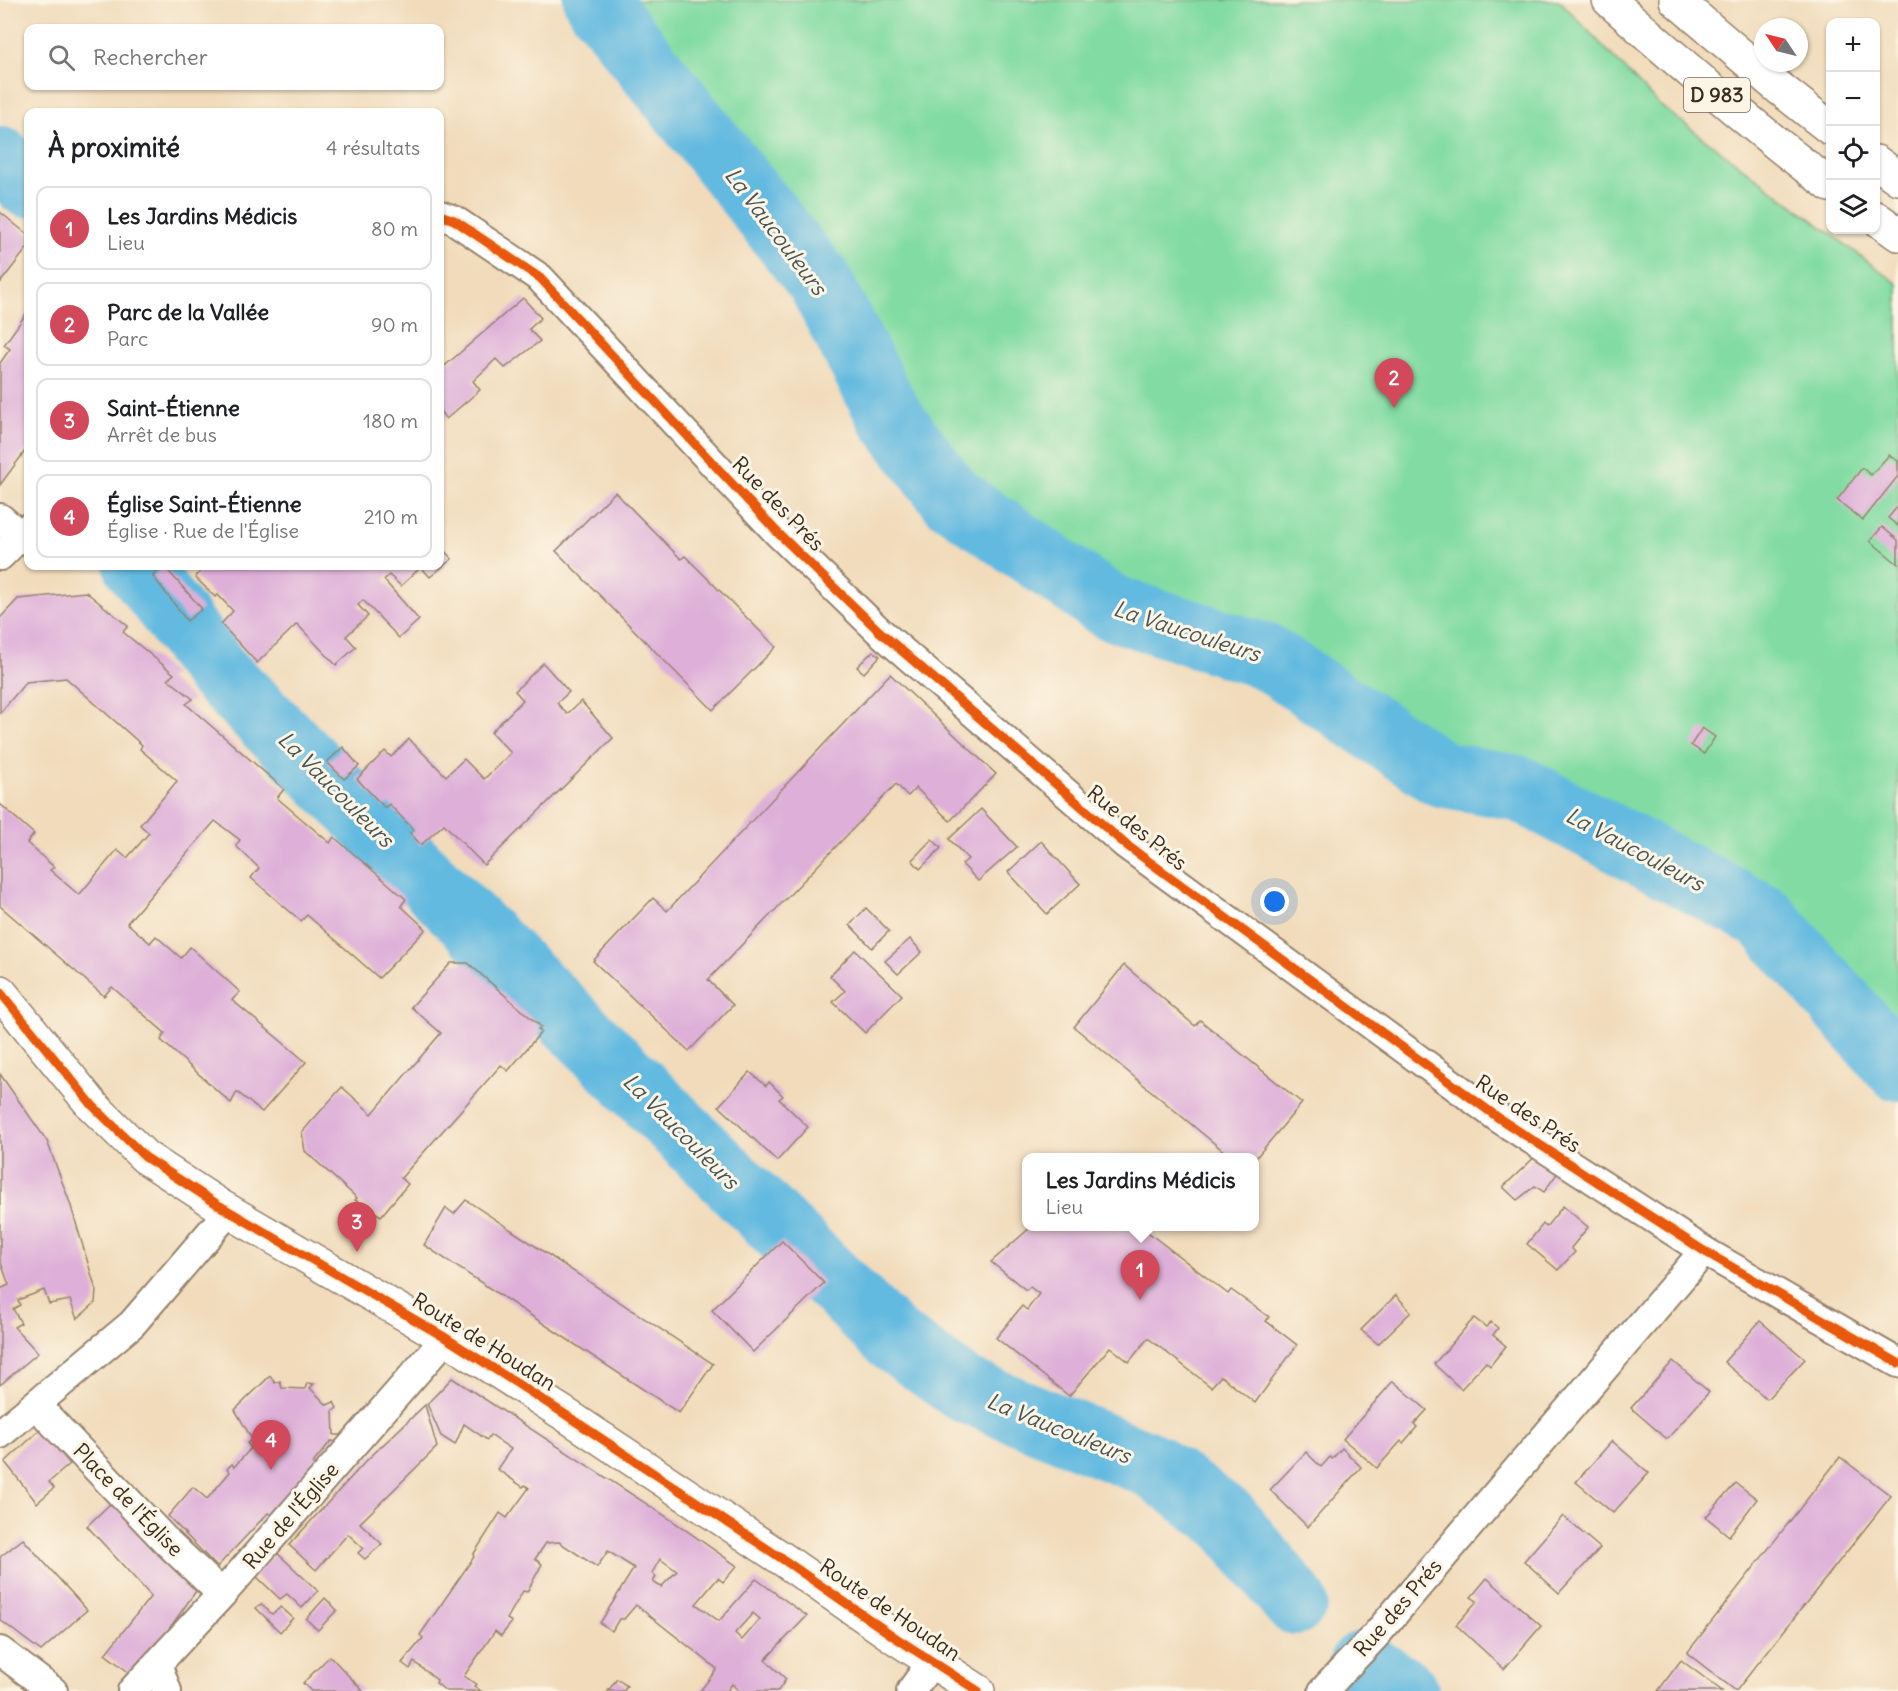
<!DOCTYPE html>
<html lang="fr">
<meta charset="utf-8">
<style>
:root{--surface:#fff;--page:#f6f6f6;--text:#202124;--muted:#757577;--line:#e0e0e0;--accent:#d1495b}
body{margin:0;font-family:Delius,sans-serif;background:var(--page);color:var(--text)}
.controls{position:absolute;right:18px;top:18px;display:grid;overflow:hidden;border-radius:12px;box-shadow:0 2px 4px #0004}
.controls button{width:54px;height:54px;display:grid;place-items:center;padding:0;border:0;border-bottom:2px solid var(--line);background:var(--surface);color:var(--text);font:30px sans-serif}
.compass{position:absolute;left:1754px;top:18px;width:54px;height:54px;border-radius:50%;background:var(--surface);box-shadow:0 2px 4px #0004;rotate:305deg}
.you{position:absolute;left:1275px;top:902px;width:21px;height:21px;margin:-15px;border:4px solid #fff;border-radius:50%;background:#1a73e8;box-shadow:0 0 0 9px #1a73e833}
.badge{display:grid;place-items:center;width:39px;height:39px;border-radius:50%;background:var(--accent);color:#fff;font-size:20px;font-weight:700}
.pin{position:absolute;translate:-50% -50px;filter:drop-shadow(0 2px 3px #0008)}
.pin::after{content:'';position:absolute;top:32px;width:21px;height:18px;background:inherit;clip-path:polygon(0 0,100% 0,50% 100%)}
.popup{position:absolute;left:1022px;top:1153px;width:237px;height:78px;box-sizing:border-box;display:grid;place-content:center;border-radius:12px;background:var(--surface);filter:drop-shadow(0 2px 4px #0005);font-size:20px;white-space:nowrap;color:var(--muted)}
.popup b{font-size:22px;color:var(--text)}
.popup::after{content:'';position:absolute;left:50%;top:100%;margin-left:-12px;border:12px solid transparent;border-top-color:var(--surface)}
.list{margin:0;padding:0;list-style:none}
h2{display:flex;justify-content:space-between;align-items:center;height:78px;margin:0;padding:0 24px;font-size:26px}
h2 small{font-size:20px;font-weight:400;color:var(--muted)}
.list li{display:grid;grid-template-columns:39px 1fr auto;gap:18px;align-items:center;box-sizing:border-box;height:84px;margin:0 12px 12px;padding:0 12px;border:2px solid var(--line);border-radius:12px}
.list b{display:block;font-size:22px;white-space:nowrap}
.list p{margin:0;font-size:20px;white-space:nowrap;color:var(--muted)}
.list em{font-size:20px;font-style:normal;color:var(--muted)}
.icon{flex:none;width:33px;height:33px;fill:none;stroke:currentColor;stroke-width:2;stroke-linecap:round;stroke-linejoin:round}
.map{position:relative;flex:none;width:1898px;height:1691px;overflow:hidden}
.search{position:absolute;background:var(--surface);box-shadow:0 2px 4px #0004;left:24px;top:24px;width:420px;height:66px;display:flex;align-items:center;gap:15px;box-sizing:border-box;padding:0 21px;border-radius:12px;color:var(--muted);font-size:22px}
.panel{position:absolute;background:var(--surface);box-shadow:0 2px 4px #0004;left:24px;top:108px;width:420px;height:462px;border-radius:12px}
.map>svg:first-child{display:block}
</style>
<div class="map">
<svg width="1898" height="1691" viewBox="0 0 1898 1691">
<rect width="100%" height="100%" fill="#fcf5e5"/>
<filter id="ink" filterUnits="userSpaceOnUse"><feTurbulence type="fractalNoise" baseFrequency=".0167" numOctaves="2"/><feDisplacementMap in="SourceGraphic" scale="12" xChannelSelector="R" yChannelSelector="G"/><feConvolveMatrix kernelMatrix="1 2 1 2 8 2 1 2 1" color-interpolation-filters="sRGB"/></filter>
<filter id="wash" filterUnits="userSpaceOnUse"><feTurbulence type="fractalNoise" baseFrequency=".008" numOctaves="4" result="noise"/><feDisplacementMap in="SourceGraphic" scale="24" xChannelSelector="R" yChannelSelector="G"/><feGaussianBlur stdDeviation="1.35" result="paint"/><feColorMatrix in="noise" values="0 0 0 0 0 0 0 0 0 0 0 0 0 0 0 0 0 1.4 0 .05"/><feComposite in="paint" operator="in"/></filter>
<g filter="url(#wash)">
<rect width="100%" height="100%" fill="#f1dbbb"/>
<polygon fill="#81dba2" stroke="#5e8260" stroke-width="1.5" points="581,0 1559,0 1658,104 1898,284 1898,1052 1819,972 1348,730 984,531"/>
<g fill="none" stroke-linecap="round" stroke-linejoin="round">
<g stroke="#63bae0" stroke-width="66">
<polyline points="596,0 819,281 889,415 952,498 1110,607 1267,657 1441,774 1518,788 1764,917 1898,1068"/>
<polyline points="0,159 28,185"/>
<polyline points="137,566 217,672 891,1338 963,1389 1151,1465 1227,1519 1295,1602"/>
<polyline points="1362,1664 1406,1691"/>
</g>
</g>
<g id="blocks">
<g fill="#deb0d9" fill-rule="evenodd">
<polygon points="0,212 28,235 28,247 0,283"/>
<polygon points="523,298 541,318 529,329 540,341 505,368 496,359 473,381 480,390 446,419 440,411 440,370"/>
<polygon points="28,311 28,447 0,485 0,363 10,349 4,345"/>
<polygon points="1889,455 1898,461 1898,476 1863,520 1837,500 1862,468 1871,475"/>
<polygon points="615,492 681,559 685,556 776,647 713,710 556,551"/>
<polygon points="1898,506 1898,526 1888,518"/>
<polygon points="1882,527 1898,540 1898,564 1870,541"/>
<polygon points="440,546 452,559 430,577 421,567 401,586 389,575 384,580 419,620 399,638 363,600 358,605 368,616 346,636 356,647 336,665 297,624 257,663 221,624 233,611 218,595 215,597 195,577 200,572 195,566 440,566"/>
<polygon points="164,566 202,609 187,621 153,576"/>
<polygon points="86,592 128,626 123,632 174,674 168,679 193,699 186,704 284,789 277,798 330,843 334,837 406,899 401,906 426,929 379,978 307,915 301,921 251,878 259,868 236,846 240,840 215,821 127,923 150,943 156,936 181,958 190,947 240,992 232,1000 306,1062 262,1112 237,1092 231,1103 161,1040 165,1033 112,987 104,996 0,906 0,804 34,834 27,843 54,867 50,870 79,895 117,850 127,858 135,849 149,833 140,825 177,781 140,749 142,745 66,678 26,682 0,713 0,618 18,599"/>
<polygon points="873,651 880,656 864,673 857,667"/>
<polygon points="543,663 569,692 557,703 567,714 581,701 613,738 484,865 444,824 421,845 410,833 414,830 389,804 385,808 357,779 385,751 391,757 409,739 446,776 464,759 484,779 511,753 491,732 523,700 515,691"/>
<polygon points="890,674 996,774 950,821 916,788 908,796 896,784 708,980 733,1005 689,1051 593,961 653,898 667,911"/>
<polygon points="1702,728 1715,737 1704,754 1691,745"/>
<polygon points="343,747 359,766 344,779 327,762"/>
<polygon points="981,809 1017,847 978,881 962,864 968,859 949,839"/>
<polygon points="932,839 941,848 920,869 912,860"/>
<polygon points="1041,841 1080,884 1047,914 1008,872"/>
<polygon points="866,908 889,931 872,948 850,925"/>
<polygon points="910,939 922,952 898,974 885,961"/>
<polygon points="855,950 902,995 865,1033 833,1002 845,991 830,976"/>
<polygon points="451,963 468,963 541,1027 538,1029 541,1032 508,1071 501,1065 401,1178 408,1184 381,1216 355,1200 357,1198 305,1151 302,1132 342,1087 372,1114 441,1033 411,1007"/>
<polygon points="1124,965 1195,1026 1200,1020 1302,1103 1254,1160 1254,1158 1232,1158 1074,1027"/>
<polygon points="750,1072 766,1086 769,1082 783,1096 779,1099 808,1127 777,1161 719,1106"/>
<polygon points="0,1074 47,1141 70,1203 96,1290 95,1303 77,1319 70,1300 49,1304 44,1290 18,1300 20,1305 13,1309 21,1323 14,1327 38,1353 0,1385 0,1289 9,1285 0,1260"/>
<polygon points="1538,1154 1561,1168 1544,1192 1535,1186 1517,1200 1503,1187"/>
<polygon points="466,1200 713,1364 679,1413 424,1245 446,1208 454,1214"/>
<polygon points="1563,1206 1588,1227 1571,1248 1575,1252 1558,1270 1527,1244 1543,1224 1546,1227"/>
<polygon points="1031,1227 1141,1227 1228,1294 1231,1290 1269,1317 1266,1321 1297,1345 1255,1403 1221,1376 1211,1387 1148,1338 1129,1362 1110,1347 1069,1396 996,1338 1022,1306 1027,1310 1039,1294 1030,1287 1026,1290 991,1262"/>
<polygon points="782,1241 824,1283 753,1352 712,1310"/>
<polygon points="1396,1295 1411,1312 1378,1344 1361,1330"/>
<polygon points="1474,1318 1486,1327 1491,1322 1498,1328 1493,1335 1506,1346 1490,1366 1486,1362 1461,1389 1434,1364"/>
<polygon points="1760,1321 1805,1359 1767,1399 1724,1362"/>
<polygon points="1673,1361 1709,1392 1667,1439 1631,1408"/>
<polygon points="270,1376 275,1383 280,1381 282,1388 305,1389 307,1383 314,1384 310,1388 327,1405 334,1402 337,1408 333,1411 334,1435 340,1435 340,1442 331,1441 313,1463 316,1467 275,1518 268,1513 217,1567 168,1516 193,1487 207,1499 230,1472 227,1469 232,1464 234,1467 251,1448 247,1443 252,1439 235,1410"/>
<path d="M 452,1378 L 667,1517 L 737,1566 L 723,1582 L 718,1578 L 696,1604 L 719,1621 L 756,1579 L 807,1616 L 765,1660 L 786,1679 L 778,1691 L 739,1691 L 732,1684 L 727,1691 L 700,1691 L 717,1669 L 636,1605 L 624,1619 L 619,1619 L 612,1631 L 600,1623 L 634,1568 L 608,1551 L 597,1567 L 559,1542 L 546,1543 L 535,1559 L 542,1564 L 527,1592 L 523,1591 L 507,1619 L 512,1622 L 501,1636 L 495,1631 L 464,1676 L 476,1684 L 474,1686 L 481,1691 L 446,1691 L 436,1683 L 437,1680 L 414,1662 L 410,1669 L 402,1663 L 423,1638 L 420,1635 L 474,1557 L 473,1555 L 500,1513 L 507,1518 L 529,1488 L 525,1485 L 523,1487 L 497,1469 L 511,1449 L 490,1435 L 487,1440 L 464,1424 L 455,1445 L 441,1436 L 427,1404 ZM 660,1559 L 677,1571 L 661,1587 L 653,1582 L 656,1577 L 652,1573 ZM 753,1613 L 760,1619 L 742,1640 L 735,1633 Z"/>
<polygon points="1393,1381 1427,1410 1414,1424 1417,1427 1403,1443 1401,1441 1377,1468 1343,1439"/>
<polygon points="425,1405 437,1447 360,1523 382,1544 365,1559 358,1553 363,1548 348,1534 316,1570 289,1545 367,1460"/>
<polygon points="41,1429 70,1464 49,1482 54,1488 37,1503 5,1462"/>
<polygon points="1612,1441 1649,1473 1613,1513 1576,1482"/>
<polygon points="1342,1448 1361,1467 1308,1527 1270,1490 1306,1452 1321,1467 1330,1457 1332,1459"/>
<polygon points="1840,1457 1891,1496 1736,1691 1687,1653"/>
<polygon points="1736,1483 1757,1499 1729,1536 1706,1517"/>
<polygon points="112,1502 196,1591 135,1677 105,1654 151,1596 87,1526"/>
<polygon points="1563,1516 1600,1548 1559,1593 1524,1561"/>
<polygon points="23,1539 87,1610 41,1651 0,1620 0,1557"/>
<polygon points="276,1552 318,1591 302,1608 287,1594 280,1599 255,1575"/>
<polygon points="1487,1578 1541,1626 1504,1669 1456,1625 1477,1601 1471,1597"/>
<polygon points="325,1598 337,1610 318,1630 306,1619"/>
<polygon points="261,1604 272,1614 281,1607 293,1618 280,1632 256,1608"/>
<polygon points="330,1656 363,1691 311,1691 303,1683"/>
<polygon points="1681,1660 1722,1691 1658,1691"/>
<polygon points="617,1679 627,1686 624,1691 608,1691"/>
</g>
</g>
</g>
<g filter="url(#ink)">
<use href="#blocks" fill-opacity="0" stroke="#96826c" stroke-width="1.5"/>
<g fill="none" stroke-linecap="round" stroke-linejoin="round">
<g stroke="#96826c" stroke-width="32">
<g id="minor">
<polyline points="440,215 454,220 540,278 778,533 879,631 1125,844 1500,1119 1704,1251 1898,1363"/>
<polyline points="0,518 20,535"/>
<polyline points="0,556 28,528"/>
<polyline points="36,1405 167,1542 222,1594"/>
<polyline points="0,1434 132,1324 229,1211"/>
<polyline points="0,1651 53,1691"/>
<polyline points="157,1664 167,1691"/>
<polyline points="132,1691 222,1594 446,1338"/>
<polyline points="911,1691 933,1660"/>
<polyline points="1323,1691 1375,1636 1704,1251"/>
</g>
</g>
<g stroke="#96826c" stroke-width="36">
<polyline id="tertiary" points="0,992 93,1106 145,1157 220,1206 446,1338 563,1413 784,1560 896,1638 978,1691"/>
</g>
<g stroke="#96826c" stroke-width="36">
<g id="primary">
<path d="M 1609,0 C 1681,64 1753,127 1830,185"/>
<polyline points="1676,0 1778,87 1830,128"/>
<polyline points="1876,162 1898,178"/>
<polyline points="1876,218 1898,234"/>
</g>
</g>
<use href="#minor" stroke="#fff" stroke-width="28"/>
<use href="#tertiary" stroke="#fff" stroke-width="33"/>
<use href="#primary" stroke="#fff" stroke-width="33"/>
<g stroke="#fcf5e5" stroke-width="13">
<g id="cycleway">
<polyline points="440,215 454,220 540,278 778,533 879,631 1125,844 1500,1119 1704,1251 1898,1363"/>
<polyline points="0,992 93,1106 145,1157 220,1206 446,1338 563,1413 784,1560 896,1638 978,1691"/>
</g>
</g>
<use href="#cycleway" stroke="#e8590c" stroke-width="9"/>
</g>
</g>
<g text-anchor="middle" stroke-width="6" stroke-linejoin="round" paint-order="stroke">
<rect fill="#fcf5e5" stroke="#75675a" stroke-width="1.5" x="1684" y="78" width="66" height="34" rx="4.5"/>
<g font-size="20" font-weight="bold" fill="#3b2a1e">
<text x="1717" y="102">D 983</text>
</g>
<g font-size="21" fill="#3b2a1e" stroke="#fcf5e5">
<text transform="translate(778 504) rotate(46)" y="7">Rue des Prés</text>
<text transform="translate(1137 828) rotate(39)" y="7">Rue des Prés</text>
<text transform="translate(1528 1114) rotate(34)" y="7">Rue des Prés</text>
<text transform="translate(484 1342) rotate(32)" y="7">Route de Houdan</text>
<text transform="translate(128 1500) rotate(46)" y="7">Place de l'Église</text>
<text transform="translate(291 1516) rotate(-49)" y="7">Rue de l'Église</text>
<text transform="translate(1398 1608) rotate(-49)" y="7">Rue des Prés</text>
<text transform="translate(890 1610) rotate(34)" y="7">Route de Houdan</text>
</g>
<g font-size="22" font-style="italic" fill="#475558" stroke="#fcf5e5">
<text transform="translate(776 231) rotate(53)" y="8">La Vaucouleurs</text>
<text transform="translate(1187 631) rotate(18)" y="8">La Vaucouleurs</text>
<text transform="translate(336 789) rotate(45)" y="8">La Vaucouleurs</text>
<text transform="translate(1635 849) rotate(28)" y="8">La Vaucouleurs</text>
<text transform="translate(681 1131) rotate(45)" y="8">La Vaucouleurs</text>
<text transform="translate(1059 1428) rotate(22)" y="8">La Vaucouleurs</text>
</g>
</g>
</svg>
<div class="controls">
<button>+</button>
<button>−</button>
<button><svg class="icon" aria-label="locate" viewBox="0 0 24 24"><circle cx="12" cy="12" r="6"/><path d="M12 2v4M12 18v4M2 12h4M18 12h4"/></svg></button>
<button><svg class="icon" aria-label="layers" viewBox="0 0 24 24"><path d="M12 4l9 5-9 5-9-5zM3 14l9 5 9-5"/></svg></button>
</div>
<svg class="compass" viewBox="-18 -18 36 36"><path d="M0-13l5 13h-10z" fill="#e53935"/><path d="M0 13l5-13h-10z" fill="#757577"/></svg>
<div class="you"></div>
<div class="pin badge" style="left:1140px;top:1300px">1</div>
<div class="popup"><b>Les Jardins Médicis</b>Lieu</div>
<div class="pin badge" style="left:1394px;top:408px">2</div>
<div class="pin badge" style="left:357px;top:1252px">3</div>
<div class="pin badge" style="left:271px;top:1470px">4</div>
<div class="search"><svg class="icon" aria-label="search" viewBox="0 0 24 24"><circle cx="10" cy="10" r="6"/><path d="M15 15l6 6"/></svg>Rechercher</div>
<section class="panel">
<h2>À proximité<small>4 résultats</small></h2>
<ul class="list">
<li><span class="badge">1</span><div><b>Les Jardins Médicis</b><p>Lieu</p></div><em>80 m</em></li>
<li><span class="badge">2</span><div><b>Parc de la Vallée</b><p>Parc</p></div><em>90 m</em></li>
<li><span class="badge">3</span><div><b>Saint-Étienne</b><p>Arrêt de bus</p></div><em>180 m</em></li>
<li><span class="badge">4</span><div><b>Église Saint-Étienne</b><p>Église · Rue de l'Église</p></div><em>210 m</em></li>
</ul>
</section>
</div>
